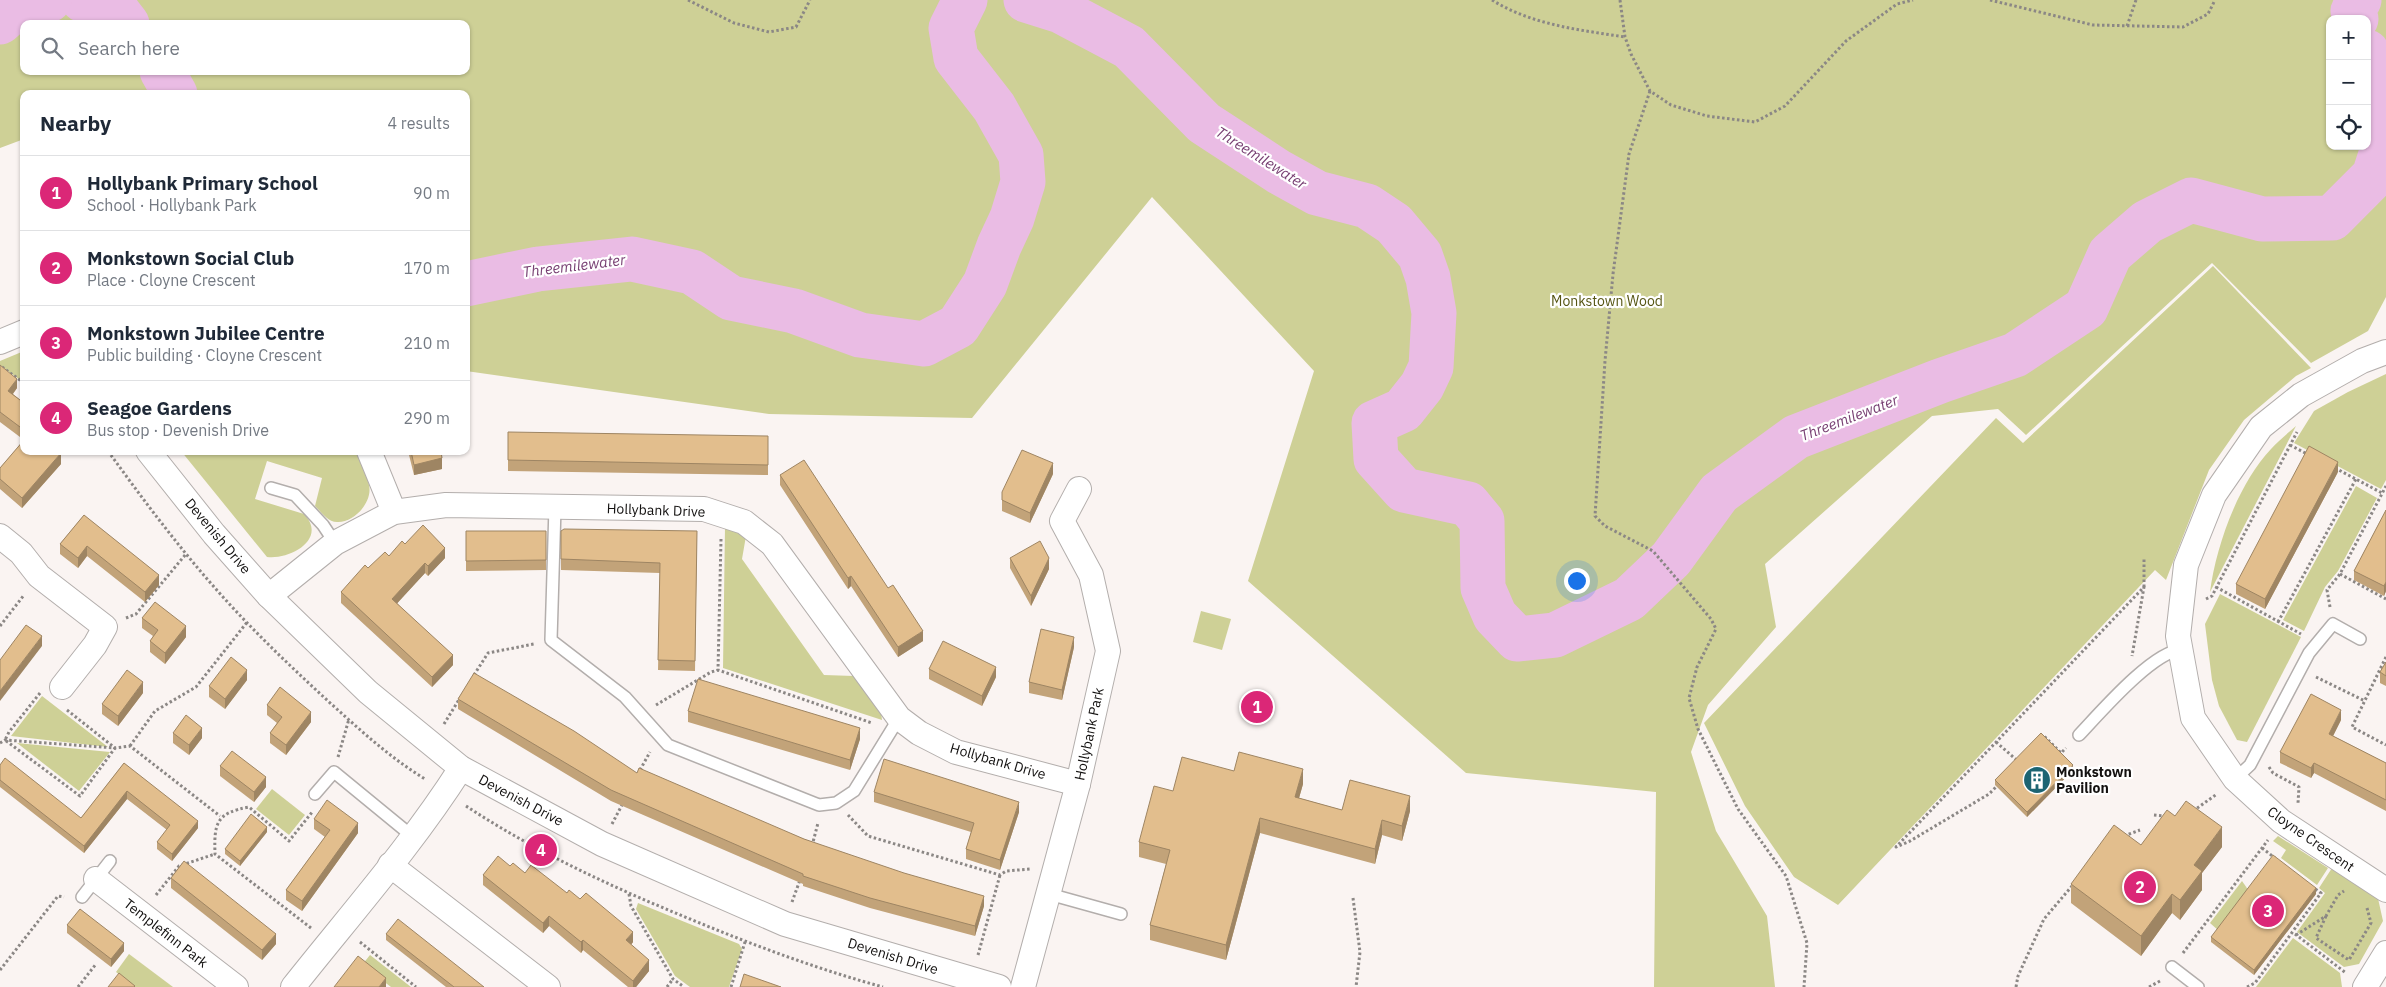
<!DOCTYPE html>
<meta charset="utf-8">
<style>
:root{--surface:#fff;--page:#f6f6f7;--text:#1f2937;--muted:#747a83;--line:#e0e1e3;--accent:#db2777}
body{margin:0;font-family:"IBM Plex Sans",sans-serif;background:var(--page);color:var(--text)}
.controls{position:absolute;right:15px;top:15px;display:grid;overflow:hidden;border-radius:10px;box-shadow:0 1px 4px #0004}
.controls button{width:45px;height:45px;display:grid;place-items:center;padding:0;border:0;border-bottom:1px solid var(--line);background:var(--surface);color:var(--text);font:25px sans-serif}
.you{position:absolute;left:1576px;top:580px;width:18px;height:18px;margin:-12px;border:4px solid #fff;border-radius:50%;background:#1a73e8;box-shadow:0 0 0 8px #1a73e833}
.badge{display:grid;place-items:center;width:32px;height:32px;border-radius:50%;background:var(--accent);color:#fff;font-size:16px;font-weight:700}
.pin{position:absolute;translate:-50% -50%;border:2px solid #fff;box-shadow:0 1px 5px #0006}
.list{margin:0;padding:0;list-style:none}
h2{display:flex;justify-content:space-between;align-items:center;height:65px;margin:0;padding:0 20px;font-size:21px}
h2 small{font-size:16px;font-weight:400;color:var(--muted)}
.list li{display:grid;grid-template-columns:32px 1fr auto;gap:15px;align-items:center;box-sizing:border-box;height:75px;padding:0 20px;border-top:1px solid var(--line)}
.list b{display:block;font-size:19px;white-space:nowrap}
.list p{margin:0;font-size:16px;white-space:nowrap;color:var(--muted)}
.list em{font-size:16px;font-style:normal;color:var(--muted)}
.icon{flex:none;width:28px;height:28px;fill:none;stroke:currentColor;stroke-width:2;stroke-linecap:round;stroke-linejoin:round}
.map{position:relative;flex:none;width:2386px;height:987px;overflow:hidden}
.search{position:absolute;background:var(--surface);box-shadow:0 1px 4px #0004;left:20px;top:20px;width:450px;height:55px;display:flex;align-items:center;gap:12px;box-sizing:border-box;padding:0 18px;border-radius:10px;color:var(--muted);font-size:19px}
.panel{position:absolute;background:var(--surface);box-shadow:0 1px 4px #0004;left:20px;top:90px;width:450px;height:365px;border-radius:10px}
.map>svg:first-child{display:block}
</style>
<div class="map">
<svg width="2386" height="987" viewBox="0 0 2386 987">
<rect width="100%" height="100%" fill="#faf4f2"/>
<g fill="#ced096" fill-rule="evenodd">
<path d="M 0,0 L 2386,0 L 2386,297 L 2368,331 L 2311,363 L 2212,263 L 2026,435 L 1998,409 L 1932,416 L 1765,564 L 1776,627 L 1708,705 L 1691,752 L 1716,831 L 1767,916 L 1775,987 L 1654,987 L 1656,792 L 1466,773 L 1248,581 L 1314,371 L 1152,197 L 972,418 L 769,414 L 466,371 L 466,94 L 24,94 L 24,139 L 0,148 ZM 2330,19 L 2367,19 L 2367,146 L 2330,146 ZM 24,24 L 466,24 L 466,71 L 24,71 Z"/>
<polygon points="2213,266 2311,368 2296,376 2244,420 2209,470 2166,580 2155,570 1838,905 1794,877 1745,806 1704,723 1996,418 2023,443"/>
<polygon points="24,351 24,383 0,365 0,361"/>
<polygon points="2386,374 2386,480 2381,489 2294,443 2314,411 2348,392"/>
<path d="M 2296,426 L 2210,592 C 2216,546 2238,484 2271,449 C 2278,441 2288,433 2296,426 Z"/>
<path d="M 181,451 L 356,451 C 360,462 367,474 369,485 C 373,502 354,523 337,522 C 328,522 321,512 315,506 L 322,478 L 267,461 L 255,499 L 304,514 C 328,539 290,560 267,557 Z"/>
<polygon points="2356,486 2377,498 2338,571 2325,587 2304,631 2283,620"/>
<polygon points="725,527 740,531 746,536 742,559 824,675 854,676 881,712 882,720 723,668"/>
<polygon points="2220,594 2301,637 2247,742 2237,740 2219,706 2212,680 2205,624"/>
<polygon points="1201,611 1231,619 1222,650 1193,642"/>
<polygon points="42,696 108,747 11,736"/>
<polygon points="17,743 110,752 79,791"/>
<polygon points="272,789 305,815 289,835 256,809"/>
<polygon points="2278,836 2328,868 2317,885 2281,858 2286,850 2273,841"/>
<polygon points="2332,868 2377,894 2383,921 2359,964 2344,967 2297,932 2325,893 2319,888"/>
<polygon points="2242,881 2249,891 2219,931 2210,923"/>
<polygon points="638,903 739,944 742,949 729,987 690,987 675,976 636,909"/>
<polygon points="2293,938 2340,973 2342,987 2256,987"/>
<polygon points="129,954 173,987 135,987 116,972"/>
<polygon points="370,955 411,987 391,987 362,965"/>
</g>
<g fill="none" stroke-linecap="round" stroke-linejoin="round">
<g stroke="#eabce4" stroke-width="45">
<polyline points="83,0 120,15 127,24"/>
<polyline points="1026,0 1061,11 1129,47 1204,123 1279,172 1317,193 1367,206 1394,224 1420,255 1428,278 1434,313 1431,367 1422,386 1403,410 1374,423 1376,459 1404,490 1468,504 1482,521 1483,588 1495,616 1517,639 1555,635 1629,599 1671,559 1719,493 1796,437 1940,381 2015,355 2086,308 2110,254 2147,222 2191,200 2262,219 2332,218 2374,176 2386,139"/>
<polyline points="2356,19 2353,11 2359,0"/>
<polyline points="0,22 18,6 49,0"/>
<polyline points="2367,52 2386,107"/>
<polyline points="162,71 175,94"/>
<polyline points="466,284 538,269 632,259 692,272 731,298 794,311 860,335 924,344 958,326 985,284 999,246 1012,218 1023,182 1021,155 994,107 956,58 951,28 965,0"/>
</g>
<g stroke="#b3aeac" stroke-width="14">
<g id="lane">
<polyline points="271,488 295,495 323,525 335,543"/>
<polyline points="555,507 551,640 625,697 668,745 819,805 836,803 854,791 899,718"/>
<path d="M 2079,735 C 2099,714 2153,651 2181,650"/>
<polyline points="2235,779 2250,765 2309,653 2333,624 2360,639"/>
<polyline points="315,794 334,772 412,836"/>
<polyline points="1049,894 1121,914"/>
<polyline points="82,897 110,861"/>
<polyline points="2172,967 2198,987"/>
</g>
</g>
<g stroke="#b3aeac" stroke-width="26">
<g id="street">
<polyline points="0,342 24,332"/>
<polyline points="2386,352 2362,361 2301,395 2261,427 2214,495 2186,565 2178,636 2193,718 2235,779 2281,821 2386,890"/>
<polyline points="148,451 214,534 269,596 368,692 461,768 602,844 785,924 999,987"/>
<polyline points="369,451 394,512"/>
<polyline points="0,536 21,553 39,576 105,627 95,645 62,687"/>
<polyline points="269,596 335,543 394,512 446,505 704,509 744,522 772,544 899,718 919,733 956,752 1078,784"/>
<polyline points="390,865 548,987"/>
<polyline points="96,879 236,987"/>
<path d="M 293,987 C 350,915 412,845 461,768"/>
<polyline points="1023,987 1078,784 1108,651 1091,575 1062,521 1079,489"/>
<polyline points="2365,987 2386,953"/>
</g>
</g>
<g stroke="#8b8785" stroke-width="3" stroke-dasharray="2.5 2.5" stroke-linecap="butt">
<polyline points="688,0 734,23 769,32 796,27 810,0"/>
<path d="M 1492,0 C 1532,25 1580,30 1625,37"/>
<polyline points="1620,0 1625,37 1631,54 1650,91 1671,105 1707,116 1755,122 1785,106 1846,41 1897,4 1913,0"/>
<polyline points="1990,0 2093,25 2183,27 2208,14 2215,0"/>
<polyline points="2127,26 2136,0"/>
<polyline points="1650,91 1629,154 1613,274 1605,361 1595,516 1605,526 1653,551 1711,619 1716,629 1697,667 1689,698 1698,729 1738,809 1786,876 1807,943 1804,987"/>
<polyline points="2,367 24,383"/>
<polyline points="2290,445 2309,455"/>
<path d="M 108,451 C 142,498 177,545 215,588 C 250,628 289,665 328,701 C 359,729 389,757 425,779"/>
<polyline points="2335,468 2382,493"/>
<polyline points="721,539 718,670 872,723"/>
<polyline points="2340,574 2386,599"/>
<polyline points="2144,587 2144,559"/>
<polyline points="2216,587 2301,634"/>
<polyline points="2206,599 2212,596 2297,432"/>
<polyline points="2330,607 2327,590 2340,574 2386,486"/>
<polyline points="126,618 136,614 186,554"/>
<polyline points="2278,622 2356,479"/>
<polyline points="0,626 24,595"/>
<polyline points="2386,657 2352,727 2386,745"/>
<polyline points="474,675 488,653 534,644"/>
<polyline points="2316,677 2365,701"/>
<polyline points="40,693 9,732 5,740 80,796 115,748"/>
<polyline points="656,705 711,672 718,670"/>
<polyline points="67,710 115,748 130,746 220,816"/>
<polyline points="444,724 460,698"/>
<polyline points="2041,739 2044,736 2061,753 2066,748"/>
<polyline points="1996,742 2019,762"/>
<polyline points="0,743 5,740 115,748"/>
<polyline points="130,746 155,711 196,687 248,621"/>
<polyline points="338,757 349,719"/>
<polyline points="2269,767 2273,773 2299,787 2298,803"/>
<polyline points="640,770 650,752"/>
<polyline points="1999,784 1989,794 1910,841 1896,847 2144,587 2132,656"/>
<path d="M 466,806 C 536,852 612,887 690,919 C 753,945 817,969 883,987"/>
<polyline points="2193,811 2217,794"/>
<polyline points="848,815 868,836 1000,875 1006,871 1031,869"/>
<polyline points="2154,815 2165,816"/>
<polyline points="612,824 623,803"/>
<polyline points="2124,836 2140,830"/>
<polyline points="812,846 818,823"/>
<polyline points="2262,848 2275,858"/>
<polyline points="629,894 631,906 673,979 684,987"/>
<polyline points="156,895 179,866 215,854"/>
<polyline points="1353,898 1360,952 1356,987"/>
<polyline points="792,902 800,880"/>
<polyline points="2326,916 2316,938 2349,960 2371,923 2367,908"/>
<path d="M 311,928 L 215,854 C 214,823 216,813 249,807 L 289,841 L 313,811"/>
<polyline points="2295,934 2346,973"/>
<polyline points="2296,935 2326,916 2338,895 2344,891"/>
<polyline points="360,942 416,987"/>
<polyline points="2183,953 2268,840"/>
<polyline points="978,955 1000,875"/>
<polyline points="0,970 58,896 64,897"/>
<polyline points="78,987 96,964"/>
<polyline points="667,987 673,979"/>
<polyline points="731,987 745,942"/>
<polyline points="2016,987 2018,976 2044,919 2072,886"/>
<polyline points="2149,987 2160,981"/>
<polyline points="2247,987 2255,983 2321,893 2314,888"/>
</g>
<use href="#lane" stroke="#fff" stroke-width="11"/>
<use href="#street" stroke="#fff" stroke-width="24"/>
</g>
<g fill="#c2a379">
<polygon points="0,365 17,388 13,394 24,403 24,451 61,464 22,508 0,489 0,468 24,440 0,422"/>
<polygon points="768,436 768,475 508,471 508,460"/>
<polygon points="408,451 441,451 442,469 414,475"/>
<polygon points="2338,472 2265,609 2236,594 2236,584"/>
<polygon points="1053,474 1030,523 1002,511 1002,492"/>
<polygon points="780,475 888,588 923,641 898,657 851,586 848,589 780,485"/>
<polygon points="2386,510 2386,591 2384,596 2354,580 2354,571"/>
<polygon points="84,515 159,585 145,602 87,556 78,568 60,554 60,544"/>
<polygon points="466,531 546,531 546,570 466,571"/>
<polygon points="561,531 697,531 695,671 658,670 660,573 561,570"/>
<polygon points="405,544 445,558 428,576 425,573 397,603 453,665 432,687 341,603 341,592 368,568 389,556"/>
<polygon points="1010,558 1049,569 1031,606 1010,568"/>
<polygon points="142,618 186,637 165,664 150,652 150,641 153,636 142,628"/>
<polygon points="1074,647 1062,700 1029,693 1029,682"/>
<polygon points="2386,662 2386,686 2380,683 2380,672"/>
<polygon points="929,669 996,677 982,706 929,679"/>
<polygon points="247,680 225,709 209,697 209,686"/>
<polygon points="143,693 118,726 102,714 102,704"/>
<polygon points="458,699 637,773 804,839 984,906 975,936 870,908 803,886 803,884 611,801 458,709"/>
<polygon points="267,705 311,722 286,755 270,743 270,733 277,723 267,715"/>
<polygon points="688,711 860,739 850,770 688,722"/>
<polygon points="2341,720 2333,736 2386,763 2386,811 2314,773 2311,778 2280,763 2280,752"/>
<polygon points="173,733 202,738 189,755 173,743"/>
<polygon points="124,763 198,828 172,861 157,849 157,842 167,830 127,799 84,853 0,787 0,765 81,818"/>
<polygon points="220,766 266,787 254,802 220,776"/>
<polygon points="2073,770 2027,817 1995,785 1995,780"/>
<polygon points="1234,771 1303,784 1299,798 1342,810 1410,811 1402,841 1382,835 1375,864 1260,833 1226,960 1150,940 1150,925 1166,864 1139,857 1139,842 1173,791"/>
<polygon points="874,792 1019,812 1000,870 966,859 966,849 971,832 874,802"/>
<polygon points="2175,816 2222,847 2202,873 2202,890 2180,920 2172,913 2141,956 2071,903 2071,884 2141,845"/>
<polygon points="314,819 358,833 302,911 286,900 286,890 325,837 314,829"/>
<polygon points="267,832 240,866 225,854 225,849"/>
<polygon points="510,866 567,893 633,942 631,945 649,971 636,987 628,987 583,950 581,953 549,926 543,933 483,885 483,875"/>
<polygon points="171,878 276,944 262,960 171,888"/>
<polygon points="2316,894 2254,975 2211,942 2211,937"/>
<polygon points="67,925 124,951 111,967 67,933"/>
<polygon points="386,934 484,987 446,987 386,940"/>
</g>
<g fill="#9e8563">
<polygon points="17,379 17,388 8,400 8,391"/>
<polygon points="61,453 61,464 22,508 22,498"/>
<polygon points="442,458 442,469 414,475 414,465"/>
<polygon points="2338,462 2338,472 2265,609 2265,599"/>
<polygon points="1053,463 1053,474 1030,523 1030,513"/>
<polygon points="87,546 87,556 78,568 78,558"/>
<polygon points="445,548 445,558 428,576 428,566"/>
<polygon points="1049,558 1049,569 1031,606 1031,596"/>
<polygon points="425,563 425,573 392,609 392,599"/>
<polygon points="159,575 159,585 145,602 145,592"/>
<polygon points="851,576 851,586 848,589 848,578"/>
<polygon points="2386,582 2386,591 2384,596 2384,586"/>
<polygon points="186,626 186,637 165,664 165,653"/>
<polygon points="923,631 923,641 898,657 898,647"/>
<polygon points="42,636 42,646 0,701 0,691"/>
<polygon points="1074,637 1074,647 1062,700 1062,690"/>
<polygon points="453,655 453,665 432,687 432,677"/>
<polygon points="996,667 996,677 982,706 982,696"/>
<polygon points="247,670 247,680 225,709 225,699"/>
<polygon points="143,682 143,693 118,726 118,716"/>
<polygon points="2341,710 2341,720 2329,744 2329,734"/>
<polygon points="311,712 311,722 286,755 286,745"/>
<polygon points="202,728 202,738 189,755 189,745"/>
<polygon points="860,728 860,739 850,770 850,760"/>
<polygon points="2314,763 2314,773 2311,778 2311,768"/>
<polygon points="2073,765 2073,770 2027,817 2027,812"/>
<polygon points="1303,769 1303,784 1295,812 1295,797"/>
<polygon points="266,777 266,787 254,802 254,792"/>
<polygon points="127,791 127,799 84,853 84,846"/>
<polygon points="1410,796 1410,811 1402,841 1402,826"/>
<polygon points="1019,802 1019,812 1000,870 1000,860"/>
<polygon points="1260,818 1260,833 1226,960 1226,945"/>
<polygon points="1382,820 1382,835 1375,864 1375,849"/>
<polygon points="198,821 198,828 172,861 172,854"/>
<polygon points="358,823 358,833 302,911 302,901"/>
<polygon points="267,827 267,832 240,866 240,861"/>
<polygon points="2222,827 2222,847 2202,873 2202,890 2180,920 2180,900 2194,865"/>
<polygon points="2316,888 2316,894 2254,975 2254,970"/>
<polygon points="2172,894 2172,913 2141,956 2141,936"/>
<polygon points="984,896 984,906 975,936 975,926"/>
<polygon points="549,916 549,926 543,933 543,923"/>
<polygon points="633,932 633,942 626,951 626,940"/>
<polygon points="276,934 276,944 262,960 262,950"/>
<polygon points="583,940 583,950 581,953 581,942"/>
<polygon points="124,943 124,951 111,967 111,959"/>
<polygon points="649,960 649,971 636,987 633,987 633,981"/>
<polygon points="386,978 386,987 379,987"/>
</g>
<g fill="#e2be8d" stroke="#9e8563">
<polygon points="0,365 17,379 8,391 24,403 24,430 0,412"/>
<polygon points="508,432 768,436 768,465 508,460"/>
<polygon points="24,440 24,451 58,451 61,453 22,498 0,479 0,468"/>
<polygon points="2309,446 2338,462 2265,599 2236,584"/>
<polygon points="1022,450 1053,463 1030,513 1002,500 1002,492"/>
<polygon points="411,451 441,451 442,458 414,465"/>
<polygon points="804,460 888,588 893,585 923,631 898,647 851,576 848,578 780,475"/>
<polygon points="2386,510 2386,582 2384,586 2354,571"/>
<polygon points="84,515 159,575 145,592 87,546 78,558 60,544"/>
<polygon points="423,525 445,548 428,566 425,563 392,599 453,655 432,677 341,592 365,565 368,568 385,552 389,556 402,541 405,544"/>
<polygon points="564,529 697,531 695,661 658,660 660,563 561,559 561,531"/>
<polygon points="466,531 546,531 546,560 466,561"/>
<polygon points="1040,541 1049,558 1031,596 1010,558"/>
<polygon points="155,602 186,626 165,653 150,641 158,630 142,618"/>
<polygon points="26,625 42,636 0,691 0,660"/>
<polygon points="1041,629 1074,637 1062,690 1029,682"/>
<polygon points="943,641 996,667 982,696 929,669"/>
<polygon points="231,657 247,670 225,699 209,686"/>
<polygon points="2386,662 2386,676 2380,672"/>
<polygon points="127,670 143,682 118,716 102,704"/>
<polygon points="474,673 574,731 637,773 639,768 804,839 904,873 984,896 975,926 870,898 803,876 803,874 611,790 458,699"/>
<polygon points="698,679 860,728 850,760 688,711"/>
<polygon points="280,687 311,712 286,745 270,733 282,717 267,705"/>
<polygon points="2311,694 2341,710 2329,734 2386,763 2386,800 2314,763 2311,768 2280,752"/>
<polygon points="186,715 202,728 189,745 173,733"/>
<polygon points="2041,733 2073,765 2027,812 1995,780"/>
<polygon points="232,751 266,777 254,792 220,766"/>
<polygon points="1239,752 1303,769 1295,797 1342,810 1350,780 1410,796 1402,826 1382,820 1375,849 1260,818 1226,945 1150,925 1170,850 1139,842 1154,786 1173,791 1182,757 1234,771"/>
<polygon points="5,758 81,818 124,763 198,821 172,854 157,842 170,825 127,791 84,846 0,780 0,765"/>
<polygon points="884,759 1019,802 1000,860 966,849 974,823 874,792"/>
<polygon points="327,800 358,823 302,901 286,890 330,830 314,819"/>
<polygon points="2186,801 2222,827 2194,865 2202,871 2180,900 2172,894 2141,936 2071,884 2114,825 2141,845 2167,810 2175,816"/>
<polygon points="251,814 267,827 240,861 225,849"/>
<polygon points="2273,855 2316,888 2254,970 2211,937"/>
<polygon points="498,856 510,866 513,863 525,873 531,865 567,893 569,890 580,899 586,893 633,932 626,940 649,960 633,981 583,940 581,942 549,916 543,923 483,875"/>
<polygon points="184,861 276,934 262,950 171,878"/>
<polygon points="80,909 124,943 111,959 67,925"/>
<polygon points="398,919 484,987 454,987 386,934"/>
<polygon points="358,956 386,978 379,987 334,987"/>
<polygon points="119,973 135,986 134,987 108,987"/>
<polygon points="744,974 781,987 740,987"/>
</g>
<defs>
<g id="building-disc" transform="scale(1.4375)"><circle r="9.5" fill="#1c6472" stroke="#fff"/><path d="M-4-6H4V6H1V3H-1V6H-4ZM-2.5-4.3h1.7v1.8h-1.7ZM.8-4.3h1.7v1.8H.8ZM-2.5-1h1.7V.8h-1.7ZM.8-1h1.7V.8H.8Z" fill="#fff"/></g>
</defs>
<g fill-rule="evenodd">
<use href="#building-disc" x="2037" y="780"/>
</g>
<g text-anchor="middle" stroke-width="4.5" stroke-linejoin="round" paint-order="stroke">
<g font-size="14" fill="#565514" stroke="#fff">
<text x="1607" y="306">Monkstown Wood</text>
</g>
<g font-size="14" fill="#131110" stroke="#fff">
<text transform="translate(656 510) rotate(2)" y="5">Hollybank Drive</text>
<text transform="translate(218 536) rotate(50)" y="5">Devenish Drive</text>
<text transform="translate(1089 734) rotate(-78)" y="5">Hollybank Park</text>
<text transform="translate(998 761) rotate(16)" y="5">Hollybank Drive</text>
<text transform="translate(521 800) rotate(28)" y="5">Devenish Drive</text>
<text transform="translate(2311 839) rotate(35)" y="5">Cloyne Crescent</text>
<text transform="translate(166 933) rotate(38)" y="5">Templefinn Park</text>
<text transform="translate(893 956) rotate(17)" y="5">Devenish Drive</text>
</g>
<g font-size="14" font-weight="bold" fill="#131110" stroke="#fff" text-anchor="start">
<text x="2056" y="777">Monkstown<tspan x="2056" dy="16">Pavilion</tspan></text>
</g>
<g font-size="15" font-style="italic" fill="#784073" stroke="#fff">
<text transform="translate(1261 158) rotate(32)" y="5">Threemilewater</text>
<text transform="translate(574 266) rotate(-7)" y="5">Threemilewater</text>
<text transform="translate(1849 418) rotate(-21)" y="5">Threemilewater</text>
</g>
</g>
</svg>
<div class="controls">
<button>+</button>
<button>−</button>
<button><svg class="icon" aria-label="locate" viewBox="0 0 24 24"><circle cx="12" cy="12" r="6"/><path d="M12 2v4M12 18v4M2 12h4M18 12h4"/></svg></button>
</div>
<div class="you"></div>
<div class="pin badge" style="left:1257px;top:707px">1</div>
<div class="pin badge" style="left:2140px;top:887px">2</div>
<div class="pin badge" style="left:2268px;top:911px">3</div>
<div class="pin badge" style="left:541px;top:850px">4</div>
<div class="search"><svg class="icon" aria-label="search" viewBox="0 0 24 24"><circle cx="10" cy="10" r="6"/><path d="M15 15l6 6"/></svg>Search here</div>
<section class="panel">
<h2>Nearby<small>4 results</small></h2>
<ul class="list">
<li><span class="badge">1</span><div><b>Hollybank Primary School</b><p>School · Hollybank Park</p></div><em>90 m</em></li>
<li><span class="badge">2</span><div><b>Monkstown Social Club</b><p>Place · Cloyne Crescent</p></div><em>170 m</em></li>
<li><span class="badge">3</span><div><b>Monkstown Jubilee Centre</b><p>Public building · Cloyne Crescent</p></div><em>210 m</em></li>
<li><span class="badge">4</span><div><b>Seagoe Gardens</b><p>Bus stop · Devenish Drive</p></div><em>290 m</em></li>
</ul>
</section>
</div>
